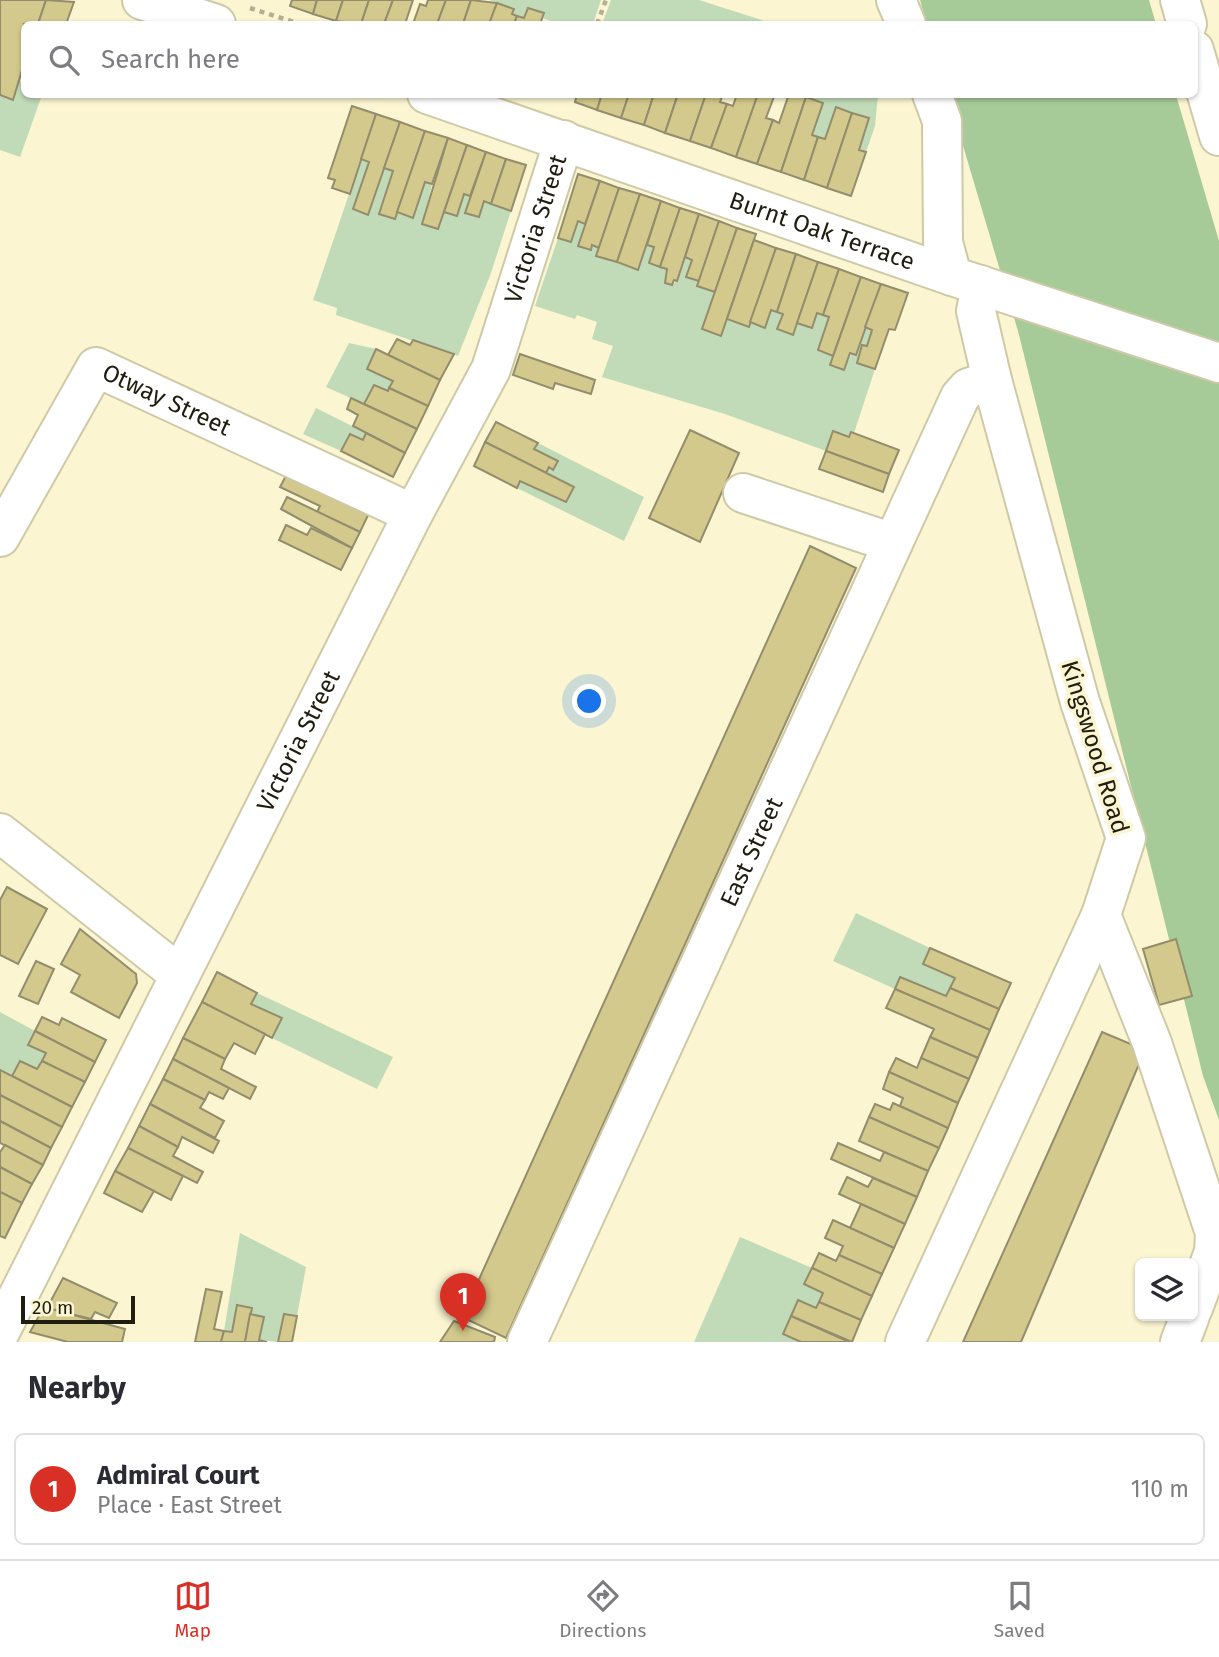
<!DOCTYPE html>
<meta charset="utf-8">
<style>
:root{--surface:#fff;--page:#f2f2f3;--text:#2b2b33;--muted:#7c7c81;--line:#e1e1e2;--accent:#d93025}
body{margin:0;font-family:"Fira Sans",sans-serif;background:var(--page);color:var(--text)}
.controls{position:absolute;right:21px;bottom:21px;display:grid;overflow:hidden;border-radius:10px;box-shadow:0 2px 5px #0004}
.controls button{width:63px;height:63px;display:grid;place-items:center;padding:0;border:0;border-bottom:2px solid var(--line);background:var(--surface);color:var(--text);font:35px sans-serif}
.scale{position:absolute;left:21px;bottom:18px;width:114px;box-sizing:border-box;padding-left:7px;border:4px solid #1f1d10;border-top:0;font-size:19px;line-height:24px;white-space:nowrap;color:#1f1d10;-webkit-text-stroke:5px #fbf5d2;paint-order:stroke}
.you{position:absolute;left:590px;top:702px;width:24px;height:24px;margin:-18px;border:5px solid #fff;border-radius:50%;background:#1a73e8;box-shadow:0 0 0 10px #1a73e833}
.badge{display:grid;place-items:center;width:46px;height:46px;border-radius:50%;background:var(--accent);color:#fff;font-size:23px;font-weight:700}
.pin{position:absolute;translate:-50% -58px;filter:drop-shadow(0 2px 4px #0008)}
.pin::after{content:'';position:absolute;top:37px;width:24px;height:21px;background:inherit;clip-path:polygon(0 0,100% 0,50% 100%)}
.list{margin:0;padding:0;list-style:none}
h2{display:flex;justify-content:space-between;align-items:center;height:91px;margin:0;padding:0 28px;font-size:30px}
h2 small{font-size:23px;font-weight:400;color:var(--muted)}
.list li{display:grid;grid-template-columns:46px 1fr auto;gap:21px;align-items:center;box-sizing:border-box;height:112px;margin:0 14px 14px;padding:0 14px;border:2px solid var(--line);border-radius:10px}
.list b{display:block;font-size:26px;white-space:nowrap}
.list p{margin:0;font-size:23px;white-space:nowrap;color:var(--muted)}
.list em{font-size:23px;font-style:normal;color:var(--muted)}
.icon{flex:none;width:38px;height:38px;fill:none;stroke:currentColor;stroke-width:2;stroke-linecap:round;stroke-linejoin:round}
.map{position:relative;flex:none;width:1219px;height:1342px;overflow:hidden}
.search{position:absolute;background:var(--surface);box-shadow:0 2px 5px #0004;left:21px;right:21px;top:21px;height:77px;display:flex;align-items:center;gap:18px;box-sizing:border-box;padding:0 24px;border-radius:10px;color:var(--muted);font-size:26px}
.sheet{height:217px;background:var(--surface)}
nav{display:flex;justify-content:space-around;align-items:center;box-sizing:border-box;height:98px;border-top:2px solid var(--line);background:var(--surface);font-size:19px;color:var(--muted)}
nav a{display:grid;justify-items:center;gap:4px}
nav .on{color:var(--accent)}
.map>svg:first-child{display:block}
</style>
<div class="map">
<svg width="1219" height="1342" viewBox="0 0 1219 1342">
<rect width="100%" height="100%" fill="#fbf5d2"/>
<g fill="#c1dbb8">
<polygon points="489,0 601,0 593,24 560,24 542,18 544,13 528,8 524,18 512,14 514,8"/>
<polygon points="611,0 699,0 774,24 602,24"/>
<polygon points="19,81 24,82 24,94 42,95 20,157 0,150 0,95 13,99"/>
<polygon points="798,95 878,95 875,126 866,152 859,150 869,118 836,107 825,139 812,135 822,103"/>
<polygon points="361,159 369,162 353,210 369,214 384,168 393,171 379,214 394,219 397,212 413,217 425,182 432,184 423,224 438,229 444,212 457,216 464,194 470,196 465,213 479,217 484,201 511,211 491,273 458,356 336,315 337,308 313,300"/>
<polygon points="578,221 585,224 579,246 590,250 592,245 599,248 597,256 638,270 647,245 654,247 649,263 667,269 665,283 672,285 677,281 685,257 692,260 687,277 699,281 697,287 715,292 703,329 721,336 727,319 748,327 750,322 765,327 771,310 783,314 778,330 792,335 797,323 812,328 817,313 829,317 818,350 833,356 831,365 844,369 865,327 872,330 867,346 862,345 857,363 875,369 854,433 849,437 833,432 826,451 725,414 602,377 613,346 592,339 597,322 577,315 575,319 535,306 558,238 571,242"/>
<polygon points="349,343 376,349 367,369 393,381 388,391 374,385 364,404 326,387"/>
<polygon points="316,408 366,433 363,440 349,434 341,451 303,434"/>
<polygon points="538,443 644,497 624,541 517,488 520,481 566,502 573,487 546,473 549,467 554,469 558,461 534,449"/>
<polygon points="856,913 930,948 955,978 946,996 901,977 895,989 833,961"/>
<polygon points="257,993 393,1057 377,1089 272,1038 281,1018 251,1004"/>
<polygon points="0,1012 35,1031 28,1045 46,1053 37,1069 21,1061 12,1076 0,1070"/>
<polygon points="240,1233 306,1267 297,1316 278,1342 259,1340 264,1317 250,1314 252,1308 237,1305 232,1332 224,1331"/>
<polygon points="740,1237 812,1268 804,1284 823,1293 816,1308 798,1301 783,1333 801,1342 694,1342"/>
</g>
<g fill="#a6cb98">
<polygon points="920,0 1149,0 1156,24 927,24"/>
<polygon points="948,95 1176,95 1219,241 1219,1120 1203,1076 1018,331"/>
</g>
<g fill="#d3c98c" stroke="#938d6d" stroke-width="2">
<polygon points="0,0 46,0 38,24 24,24 24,64 13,100 0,95"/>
<polygon points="46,0 74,2 66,24 38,24"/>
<polygon points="292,0 317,0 313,14 290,6"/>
<polygon points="317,0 343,0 336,21 313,14"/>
<polygon points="343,0 369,0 361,24 336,21"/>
<polygon points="369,0 393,0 384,24 361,24"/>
<polygon points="393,0 413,0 405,24 384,24"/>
<polygon points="428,0 446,0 437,24 413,24 420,4 426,6"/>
<polygon points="446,0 471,0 463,24 437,24"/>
<polygon points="471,0 497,3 489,24 463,24"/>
<polygon points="497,3 514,9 512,14 517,16 514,24 489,24"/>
<polygon points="528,8 544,13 540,24 514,24 517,16 524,18"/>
<polygon points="577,94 602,94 597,110 575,102"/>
<polygon points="602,94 629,94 621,118 597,110"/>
<polygon points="629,94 654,94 644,125 621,118"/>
<polygon points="654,94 678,94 665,133 644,125"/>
<polygon points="678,94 706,94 690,141 665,133"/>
<polygon points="706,94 723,94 720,102 727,104 711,148 690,141"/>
<polygon points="737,94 758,94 736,157 711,148 727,104 733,106"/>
<polygon points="758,94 775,94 766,118 773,120 757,164 736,157"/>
<polygon points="789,94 806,97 781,172 757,164 773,120 779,123"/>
<polygon points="806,97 823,103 812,135 818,137 804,180 781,172"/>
<polygon points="352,106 376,114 350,194 332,188 335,180 328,178"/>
<polygon points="836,107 852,113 827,188 804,180 818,137 825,139"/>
<polygon points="852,113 869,118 859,150 866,152 851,196 827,188"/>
<polygon points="376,114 400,122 368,215 353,209 369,162 361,159"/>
<polygon points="400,122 425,131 395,219 379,214 393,171 384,168"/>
<polygon points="425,131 448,138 432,184 425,182 413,218 397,212"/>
<polygon points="448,138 467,145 438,229 422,224"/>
<polygon points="467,145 486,152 470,196 464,194 457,216 444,212"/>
<polygon points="486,152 506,159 491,204 484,201 479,217 465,213"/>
<polygon points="506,159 526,165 511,211 491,204"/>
<polygon points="578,174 600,181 585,224 578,221 571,242 558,238"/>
<polygon points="600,181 619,188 599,248 592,245 591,250 578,246"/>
<polygon points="619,188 640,194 617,262 596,256"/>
<polygon points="640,194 661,201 638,270 617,262"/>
<polygon points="661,201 680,208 660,267 649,263 654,247 647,245"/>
<polygon points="680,208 699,214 677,281 674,280 672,285 665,283 667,269 660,267"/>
<polygon points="699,214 719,221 699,281 686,277 692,260 685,257"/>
<polygon points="719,221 737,228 715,292 697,286"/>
<polygon points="737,228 756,234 721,336 702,329"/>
<polygon points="754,240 776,248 749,327 727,319"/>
<polygon points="776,248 796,254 777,312 771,310 765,328 750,322"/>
<polygon points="796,254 818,262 793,335 777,329 783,314 777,312"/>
<polygon points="818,262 839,269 823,315 817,313 812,328 797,323"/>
<polygon points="839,269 861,277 833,356 818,350 829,317 823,315"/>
<polygon points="861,277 881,284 856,355 850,353 844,370 830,365"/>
<polygon points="881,284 908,293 895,330 889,329 875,369 857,363 862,345 867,346 872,330 865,327"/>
<polygon points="397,339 410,345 413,340 454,354 440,380 388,355"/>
<polygon points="376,349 440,380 428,406 389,388 393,381 367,369"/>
<polygon points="520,354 595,380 591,394 555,383 553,389 513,375"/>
<polygon points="374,385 388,391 389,388 428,406 417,429 364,404"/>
<polygon points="351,398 417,429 405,453 353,426 358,415 347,409"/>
<polygon points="496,422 538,443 534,449 558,461 553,470 549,467 546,473 485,442"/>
<polygon points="690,430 739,453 700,542 649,518"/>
<polygon points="833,431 849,437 851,432 899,450 889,474 826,451"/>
<polygon points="366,433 405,453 393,477 341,451 350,434 363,440"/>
<polygon points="485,442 574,487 566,502 520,481 517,488 474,466"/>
<polygon points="826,451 889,474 883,492 819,469"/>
<polygon points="289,470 371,509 360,532 317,512 320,506 280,487"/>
<polygon points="287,497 360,532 352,548 281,509"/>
<polygon points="286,525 307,535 311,528 352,548 341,570 279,540"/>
<polygon points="810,546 856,568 506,1338 462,1317"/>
<polygon points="7,887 47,909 18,964 0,955 0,900"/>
<polygon points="80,929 136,974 137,983 119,1018 71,992 80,975 61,964"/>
<polygon points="1176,939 1192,996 1159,1005 1143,949"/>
<polygon points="930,948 1011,983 999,1009 950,988 955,978 923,964"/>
<polygon points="36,961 54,969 38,1004 19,996"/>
<polygon points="217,972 257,993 251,1004 282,1018 272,1038 202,1002"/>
<polygon points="900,977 946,996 950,988 999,1009 990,1030 895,989"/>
<polygon points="895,989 990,1030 978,1058 930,1037 934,1029 886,1008"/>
<polygon points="202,1002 265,1034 255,1054 234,1043 225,1059 183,1038"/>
<polygon points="42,1017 59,1025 62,1018 106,1040 95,1062 35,1031"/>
<polygon points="35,1031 95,1062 85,1082 42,1061 46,1053 28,1045"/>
<polygon points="1102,1032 1145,1050 1021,1342 963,1342"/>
<polygon points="930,1037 978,1058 969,1079 921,1058"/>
<polygon points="183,1038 225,1059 221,1069 256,1087 250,1099 173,1059"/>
<polygon points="896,1058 917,1068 921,1058 969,1079 958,1103 889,1072"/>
<polygon points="173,1059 229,1088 223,1099 209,1092 205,1100 163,1079"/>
<polygon points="20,1061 37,1069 42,1061 85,1082 72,1107 12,1076"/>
<polygon points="0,1070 72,1107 62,1127 0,1095"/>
<polygon points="889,1072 958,1103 948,1128 900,1106 903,1098 883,1089"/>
<polygon points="163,1079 205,1100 200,1108 224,1121 215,1138 150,1104"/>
<polygon points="0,1095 62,1127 51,1148 0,1121"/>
<polygon points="893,1103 948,1128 939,1148 869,1117 875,1104 890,1110"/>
<polygon points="150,1104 219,1141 213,1153 182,1137 178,1147 139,1126"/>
<polygon points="869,1117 939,1148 928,1171 859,1141"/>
<polygon points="0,1121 51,1148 43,1165 0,1143"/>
<polygon points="139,1126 178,1147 173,1156 203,1172 197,1183 128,1148"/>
<polygon points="838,1143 880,1161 884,1152 928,1171 917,1197 831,1159"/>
<polygon points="5,1145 43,1165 32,1184 0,1167 0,1152"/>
<polygon points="128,1148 183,1176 171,1200 115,1171"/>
<polygon points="0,1167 32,1184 22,1203 0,1192"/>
<polygon points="115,1171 154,1191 142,1212 104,1193"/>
<polygon points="847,1177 868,1187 873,1178 917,1197 905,1224 839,1194"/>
<polygon points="0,1192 22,1203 5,1238 0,1236"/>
<polygon points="861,1204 905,1224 894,1248 850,1228"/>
<polygon points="833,1220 894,1248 882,1274 839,1255 843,1246 825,1238"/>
<polygon points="819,1253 836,1261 839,1255 882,1274 872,1296 812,1268"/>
<polygon points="812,1268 872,1296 861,1320 819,1302 823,1293 804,1284"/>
<polygon points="63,1278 117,1303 109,1318 95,1312 91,1319 47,1308"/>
<polygon points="206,1289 222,1292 214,1329 224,1331 221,1342 195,1342"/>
<polygon points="798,1300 816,1308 819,1302 861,1320 852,1342 791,1316"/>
<polygon points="237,1305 252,1308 245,1342 221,1342 224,1331 232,1332"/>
<polygon points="44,1307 125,1329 122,1342 68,1342 30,1332"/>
<polygon points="250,1314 264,1317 259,1340 267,1342 245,1342"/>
<polygon points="284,1314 297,1316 292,1342 278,1342"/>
<polygon points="791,1316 849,1342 801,1342 783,1334"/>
<polygon points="454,1321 495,1337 494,1342 440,1342"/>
</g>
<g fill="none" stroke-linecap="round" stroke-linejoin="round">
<g stroke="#cec9a6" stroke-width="42">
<g id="minor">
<polyline points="142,0 216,24"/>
<polyline points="896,0 906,24"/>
<polyline points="1180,0 1187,24"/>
<polyline points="1194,50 1219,136"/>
<path id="s1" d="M 427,94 L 952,276 L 1219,363"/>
<polyline points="932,94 942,121 943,242 952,276"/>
<polyline points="743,493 893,543"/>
<path id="s2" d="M 0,537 L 96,367 L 413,514"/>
<polyline points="0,833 180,975"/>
<polyline points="1101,915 1152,1043 1215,1233 1214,1252 1193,1308"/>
<path id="s3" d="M 0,1332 L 413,514 L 491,369 L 564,140"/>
<path id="s4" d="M 527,1342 L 960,397 L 968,388 L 992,380"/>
<polyline points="905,1342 1101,915 1126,838 1080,702 992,380 976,311 981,285"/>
<polyline points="1180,1342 1190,1316"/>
</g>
</g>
<g stroke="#b3af93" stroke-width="4.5" stroke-dasharray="5 5" stroke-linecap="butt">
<polyline points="250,8 300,24"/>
<polyline points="597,24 606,0"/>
</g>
<use href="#minor" stroke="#fff" stroke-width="38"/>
</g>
<g text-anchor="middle" stroke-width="7" stroke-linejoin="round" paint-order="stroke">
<g font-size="24" fill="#1f1d10" stroke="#fbf5d2">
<text dy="8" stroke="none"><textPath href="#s3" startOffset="1228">Victoria Street</textPath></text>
<text dy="8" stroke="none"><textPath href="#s1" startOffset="418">Burnt Oak Terrace</textPath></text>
<text dy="8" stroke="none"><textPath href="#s2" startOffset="273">Otway Street</textPath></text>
<text dy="8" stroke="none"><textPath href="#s3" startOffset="662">Victoria Street</textPath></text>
<text transform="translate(1095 747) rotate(73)" y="8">Kingswood Road</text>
<text dy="8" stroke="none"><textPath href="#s4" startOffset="539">East Street</textPath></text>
</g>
</g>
</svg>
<div class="controls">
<button><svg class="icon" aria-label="layers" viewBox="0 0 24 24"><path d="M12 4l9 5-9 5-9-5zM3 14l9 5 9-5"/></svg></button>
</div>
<div class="scale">20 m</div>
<div class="you"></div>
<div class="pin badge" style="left:463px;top:1331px">1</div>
<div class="search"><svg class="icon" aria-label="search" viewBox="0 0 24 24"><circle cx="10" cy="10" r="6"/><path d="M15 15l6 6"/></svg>Search here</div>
</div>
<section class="sheet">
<h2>Nearby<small></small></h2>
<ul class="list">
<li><span class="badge">1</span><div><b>Admiral Court</b><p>Place · East Street</p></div><em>110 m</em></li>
</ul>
</section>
<nav>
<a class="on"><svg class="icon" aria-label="map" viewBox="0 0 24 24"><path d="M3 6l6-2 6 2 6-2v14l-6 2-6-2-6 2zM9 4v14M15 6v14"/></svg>Map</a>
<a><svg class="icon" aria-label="directions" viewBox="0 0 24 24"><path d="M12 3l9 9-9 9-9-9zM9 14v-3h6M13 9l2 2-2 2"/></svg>Directions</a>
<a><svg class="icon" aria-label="saved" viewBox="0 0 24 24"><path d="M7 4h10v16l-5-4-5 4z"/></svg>Saved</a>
</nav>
